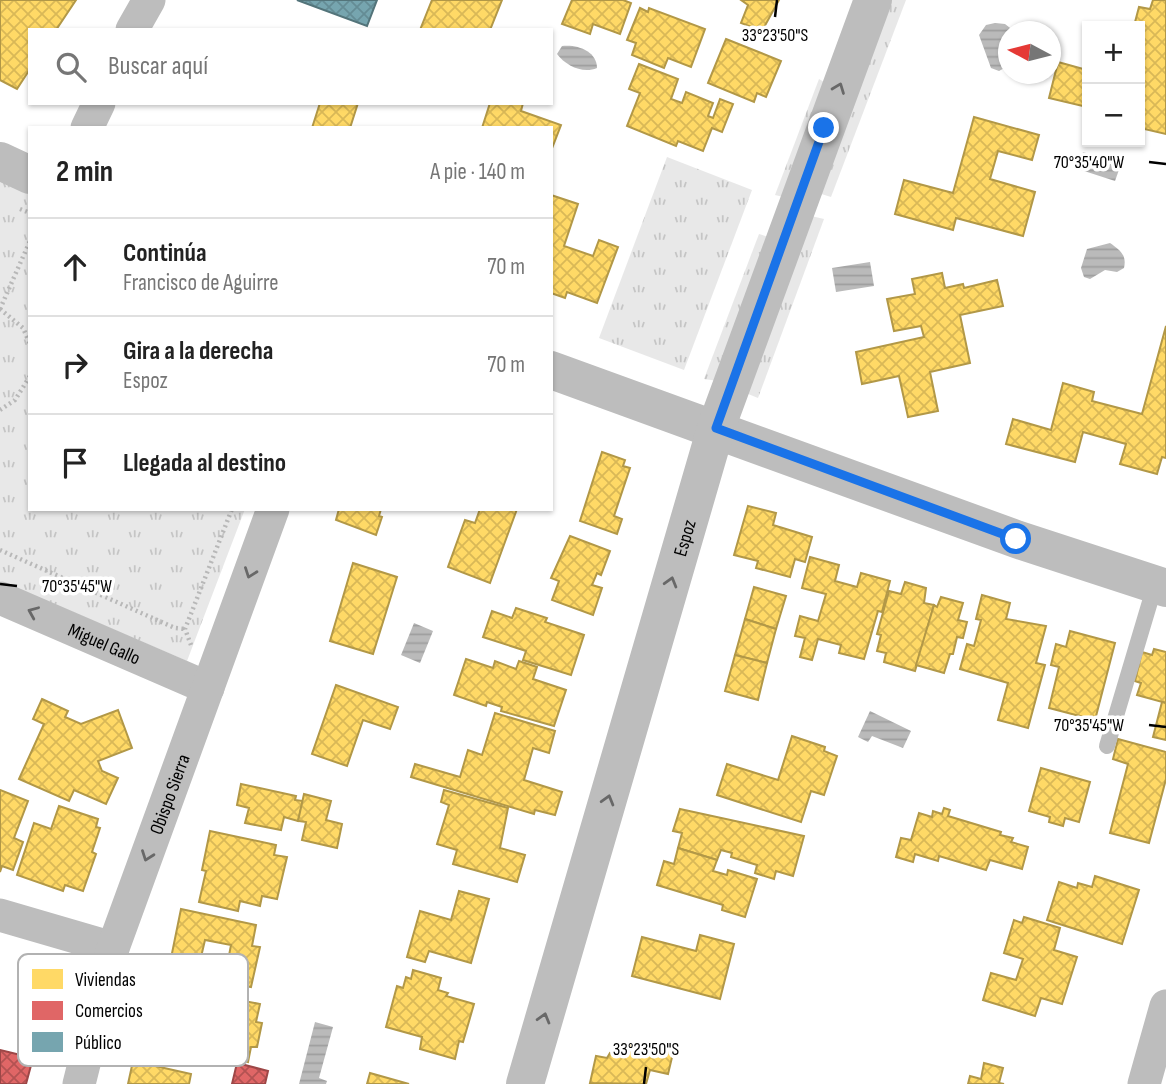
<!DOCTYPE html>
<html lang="es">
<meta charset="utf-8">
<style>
:root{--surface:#fff;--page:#f6f6f6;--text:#222;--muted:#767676;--line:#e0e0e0}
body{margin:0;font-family:"Sofia Sans Condensed",sans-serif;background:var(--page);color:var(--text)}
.controls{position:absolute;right:21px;top:21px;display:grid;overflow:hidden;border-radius:0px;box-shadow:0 2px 5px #0004}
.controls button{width:63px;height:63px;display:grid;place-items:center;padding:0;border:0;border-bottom:2px solid var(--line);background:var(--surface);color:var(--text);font:35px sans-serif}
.compass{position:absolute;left:998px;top:21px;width:63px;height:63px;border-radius:50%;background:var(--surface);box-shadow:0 2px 5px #0004;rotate:277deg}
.stop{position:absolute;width:21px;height:21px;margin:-16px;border:5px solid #1a73e8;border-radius:50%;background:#fff}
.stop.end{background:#1a73e8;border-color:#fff;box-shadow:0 2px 7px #0008}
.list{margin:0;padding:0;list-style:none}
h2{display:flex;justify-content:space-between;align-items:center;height:91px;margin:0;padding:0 28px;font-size:30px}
h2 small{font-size:23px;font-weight:400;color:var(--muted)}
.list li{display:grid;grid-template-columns:46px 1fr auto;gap:21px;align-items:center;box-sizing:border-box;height:98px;padding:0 28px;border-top:2px solid var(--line)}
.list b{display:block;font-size:26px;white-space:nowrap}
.list p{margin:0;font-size:23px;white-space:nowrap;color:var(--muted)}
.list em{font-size:23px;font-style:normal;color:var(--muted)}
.icon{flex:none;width:38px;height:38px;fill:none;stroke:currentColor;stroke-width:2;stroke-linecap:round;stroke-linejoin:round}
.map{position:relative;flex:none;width:1166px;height:1084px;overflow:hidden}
.search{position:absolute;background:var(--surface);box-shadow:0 2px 5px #0004;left:28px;top:28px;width:525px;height:77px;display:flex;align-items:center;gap:18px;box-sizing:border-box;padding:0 24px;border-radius:0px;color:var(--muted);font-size:26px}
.panel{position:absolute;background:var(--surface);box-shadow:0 2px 5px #0004;left:28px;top:126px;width:525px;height:385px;border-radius:0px}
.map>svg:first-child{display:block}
</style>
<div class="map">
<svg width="1166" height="1084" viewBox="0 0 1166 1084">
<defs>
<pattern id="grass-tufts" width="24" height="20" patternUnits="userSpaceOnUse" patternTransform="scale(1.75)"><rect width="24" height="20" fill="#e8e8e8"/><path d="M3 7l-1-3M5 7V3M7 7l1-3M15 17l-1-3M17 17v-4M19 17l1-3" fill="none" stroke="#c5c5c5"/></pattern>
<pattern id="water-rules" width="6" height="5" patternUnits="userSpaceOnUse" patternTransform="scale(1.75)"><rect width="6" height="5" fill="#bababa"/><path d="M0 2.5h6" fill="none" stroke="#9e9e9e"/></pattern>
<pattern id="homes-cross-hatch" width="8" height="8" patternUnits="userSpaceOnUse" patternTransform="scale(1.75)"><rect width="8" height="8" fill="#ffd966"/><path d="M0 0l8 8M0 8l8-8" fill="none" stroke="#d9b857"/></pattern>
<pattern id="shops-cross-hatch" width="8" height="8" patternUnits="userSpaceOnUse" patternTransform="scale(1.75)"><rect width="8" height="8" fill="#e06666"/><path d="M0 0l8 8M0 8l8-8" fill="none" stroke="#b35252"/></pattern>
<pattern id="public-cross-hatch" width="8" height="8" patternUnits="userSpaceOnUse" patternTransform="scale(1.75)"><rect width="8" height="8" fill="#76a5af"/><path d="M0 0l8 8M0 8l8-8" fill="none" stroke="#648c95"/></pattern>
</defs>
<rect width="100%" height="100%" fill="#fff"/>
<g fill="url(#grass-tufts)">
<polygon points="888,0 906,0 831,197 815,192"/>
<polygon points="819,79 831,86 788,198 775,195"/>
<polygon points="667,157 752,190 684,370 599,338"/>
<polygon points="0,180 30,193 30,509 245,509 187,661 0,581"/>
<polygon points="807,215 824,219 758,398 741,391"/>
<polygon points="759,234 772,238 718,381 704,379"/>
</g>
<g fill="url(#water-rules)">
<polygon points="995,23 1005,24 1014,31 1009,32 1008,66 999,71 991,68 979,35 986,25"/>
<path d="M 562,46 C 577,44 597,51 597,68 C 583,74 566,66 557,54 Z"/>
<polygon points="1083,152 1121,164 1115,181 1078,169"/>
<path d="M 1110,243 C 1120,250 1127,255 1124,268 L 1117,272 L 1105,270 L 1090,279 L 1084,277 L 1081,268 L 1087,249 Z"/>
<polygon points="870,262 874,286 836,292 832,268"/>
<polygon points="414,623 433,631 420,663 401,655"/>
<polygon points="870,711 911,731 903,748 872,736 868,742 858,737"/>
<polygon points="315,1022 333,1027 319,1078 327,1081 326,1084 299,1084"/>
</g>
<g fill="url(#homes-cross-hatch)" stroke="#b29847" stroke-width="2">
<polygon points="0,0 76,0 56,30 30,30 30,69 17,89 0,80"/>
<polygon points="432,0 502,0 490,30 420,30"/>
<polygon points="572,0 623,0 631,3 620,34 593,24 590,34 562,24"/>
<polygon points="741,0 779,0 762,31 741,23 748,5"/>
<polygon points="1153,0 1166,0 1166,134 1140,128 1140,26 1134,26 1139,7 1150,9"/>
<polygon points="640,8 648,12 649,8 705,29 691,67 668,58 664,68 632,55 636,43 627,40"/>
<polygon points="726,39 781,61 766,97 757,93 754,102 708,83"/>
<polygon points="1058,62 1087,70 1087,107 1049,98"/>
<polygon points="639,64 678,79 671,99 682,103 686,92 713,103 708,116 713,118 720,99 733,104 722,132 712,128 703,151 678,141 676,146 627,126 640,93 629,89"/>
<polygon points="320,103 358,103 350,128 312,128"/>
<polygon points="490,103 523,103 521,111 561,125 551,151 551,128 482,128"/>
<polygon points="974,117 1039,135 1032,160 998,151 990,179 1035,192 1023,236 956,218 953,230 895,214 904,180 953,193"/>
<polygon points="551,195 578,204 564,246 593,256 599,240 618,247 597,303 567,292 565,298 551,293"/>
<polygon points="942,273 945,288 963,284 964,288 997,280 1003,306 960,315 970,363 930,372 938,411 908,417 899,376 862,384 856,352 924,337 921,326 894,331 887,299 915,294 912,279"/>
<polygon points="1166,326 1166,458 1162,457 1157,474 1120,464 1126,444 1083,432 1075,462 1006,444 1013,419 1051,430 1063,383 1094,392 1092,401 1142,414"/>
<polygon points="602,452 625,460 623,466 630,468 614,516 622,519 617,534 580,521"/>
<polygon points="748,506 776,513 773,525 812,537 805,562 795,559 790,577 756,568 758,561 734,555"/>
<polygon points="339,509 381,509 379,516 382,517 376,535 336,520"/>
<polygon points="480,509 517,509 490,583 448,567 465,520 475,523"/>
<polygon points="570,536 610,551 601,575 597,573 592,585 602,588 593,615 552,600 559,581 551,578"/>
<polygon points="810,557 839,565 835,581 857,587 861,573 890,581 882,612 878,611 864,659 839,653 841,645 818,639 812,660 800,657 805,638 795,636 800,616 818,621 826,594 802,588"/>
<polygon points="353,563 397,577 373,654 330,641"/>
<polygon points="905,582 926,588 924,603 934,605 915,671 884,662 886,653 877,651 881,635 877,634 889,591 901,594"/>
<polygon points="754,587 786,596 776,629 745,619"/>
<polygon points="982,595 1010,603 1006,619 1046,626 1036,663 1045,665 1028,728 998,720 1008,683 960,669 967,644 974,646 981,620 976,619"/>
<polygon points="941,597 963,603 958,620 967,622 963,638 957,637 953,654 950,654 944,673 916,665 934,605 937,607"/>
<polygon points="516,608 547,618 545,622 584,635 571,675 523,660 526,651 483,637 492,611 512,618"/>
<polygon points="745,619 776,629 767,663 735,655"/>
<polygon points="1070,631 1115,643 1095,720 1049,708 1059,667 1051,665 1056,644 1066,647"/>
<polygon points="1154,649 1166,652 1166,703 1137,695 1141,683 1135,681 1142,652 1152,655"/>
<polygon points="735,655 767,663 758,700 725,691"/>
<polygon points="466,659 493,668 495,661 516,669 519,661 537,667 533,679 566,690 554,726 501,711 502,707 487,702 486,706 454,695"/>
<polygon points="336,685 398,707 390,729 363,720 347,766 312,754"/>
<polygon points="42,699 68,711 65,717 81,724 118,710 132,748 98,761 102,771 118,778 106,804 74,790 69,801 19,779 44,724 33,719"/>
<polygon points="1162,702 1166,703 1166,740 1153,737"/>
<polygon points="495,713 555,731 549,753 533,748 524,780 562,792 555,815 535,810 534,814 411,777 415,764 460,777 468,750 482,755"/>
<polygon points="792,736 825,747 824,751 837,756 824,795 811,791 801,822 717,795 727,764 778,780"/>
<polygon points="1118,739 1166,752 1166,779 1149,843 1110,833 1128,764 1113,759"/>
<polygon points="1041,768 1090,782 1079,822 1065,818 1063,826 1049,822 1050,817 1029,811"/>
<polygon points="241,784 296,796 295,800 303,801 298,821 284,817 281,830 245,823 249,808 237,805"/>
<polygon points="0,790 28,801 14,838 23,842 13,870 2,866 0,872"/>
<polygon points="444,790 508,808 500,848 525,855 517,882 453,864 457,850 437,844 449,805 441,802"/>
<polygon points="304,794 331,801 326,820 342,824 337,848 302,840 306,822 298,821"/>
<polygon points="59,806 98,819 96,827 100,828 92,852 96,854 83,891 65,885 63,891 17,875 34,823 51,829"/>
<polygon points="944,808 950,810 948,816 1001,832 1000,835 1013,838 1011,842 1028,847 1022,869 990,860 986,870 939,856 938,861 915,854 913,862 896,857 901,838 911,840 919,813 932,817 933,811 942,814"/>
<polygon points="680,809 804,836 793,876 776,871 774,879 755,873 757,865 731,857 732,853 721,850 717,860 678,848 682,833 673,831"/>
<polygon points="210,831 276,845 274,855 287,857 277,899 262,896 260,906 240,901 238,911 199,902 206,871 202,870"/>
<polygon points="678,848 717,860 713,871 727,875 728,870 757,879 745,917 722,910 723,905 657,885 664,861 674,864"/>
<polygon points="1095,876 1139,890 1122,944 1047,920 1059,882 1077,888 1078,883 1092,887"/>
<polygon points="459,891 489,899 471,963 429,951 425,962 407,957 420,911 451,920"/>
<polygon points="181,909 256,925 252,946 260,947 251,987 224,982 231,945 205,940 197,974 169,968"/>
<polygon points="1024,917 1060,928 1054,950 1077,957 1062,1004 1041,998 1035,1016 983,1000 991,973 1016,980 1023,959 1004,953 1014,920 1022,923"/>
<polygon points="700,935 734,944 720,999 632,976 642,937 696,951"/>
<polygon points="413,970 441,978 438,990 448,993 446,996 474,1004 463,1042 459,1041 455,1059 420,1049 422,1037 386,1027 397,986 403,988 406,977 411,979"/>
<polygon points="161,991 232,1005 233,999 260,1004 256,1022 262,1023 257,1047 251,1047 248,1062 224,1057 227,1041 185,1032 182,1048 155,1043 159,1024 155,1023"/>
<polygon points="629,1042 645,1046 644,1051 654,1053 656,1044 674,1049 668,1074 650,1070 646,1084 590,1083 596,1056 607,1058 610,1053 625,1057"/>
<polygon points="133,1061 191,1074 189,1084 128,1084"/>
<polygon points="984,1063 1003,1068 999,1083 1004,1084 968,1084 970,1076 981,1079"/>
<polygon points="370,1073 409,1084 367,1084"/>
</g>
<g fill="url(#shops-cross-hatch)" stroke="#9d4747" stroke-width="2">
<polygon points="0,1050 33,1058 26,1084 0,1084"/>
<polygon points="237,1063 268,1071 265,1084 232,1084"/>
</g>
<polygon fill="url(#public-cross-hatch)" stroke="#53747a" stroke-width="2" points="297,0 377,0 367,26"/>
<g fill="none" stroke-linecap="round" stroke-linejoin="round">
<g stroke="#b8b8b8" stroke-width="4.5" stroke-dasharray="2 3.5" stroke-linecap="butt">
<polyline points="20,209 30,213"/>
<polyline points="0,309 30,241"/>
<polyline points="0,309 23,328 30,344"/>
<polyline points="0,410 15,400 30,376"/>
<polyline points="0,550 175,628 185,629"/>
<polyline points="191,645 185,629 232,509"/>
</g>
<polyline stroke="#bdbdbd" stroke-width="16" points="1107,746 1155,585"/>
<g stroke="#bdbdbd" stroke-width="33">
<polyline points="132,30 149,0"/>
<polyline points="87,128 99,103"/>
<path id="s1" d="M 0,598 L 208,688"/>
<polyline points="0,915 113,948"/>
<path id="s2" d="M 79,1084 L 113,948 L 273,509"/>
<polyline points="1144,1084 1166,1006"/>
</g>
<g stroke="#bdbdbd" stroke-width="38">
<polyline points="0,161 30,175"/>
<polyline points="551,370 1016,539 1166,588"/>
<path id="s3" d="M 525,1084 L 716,428 L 873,0"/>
</g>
</g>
<defs><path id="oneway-chevron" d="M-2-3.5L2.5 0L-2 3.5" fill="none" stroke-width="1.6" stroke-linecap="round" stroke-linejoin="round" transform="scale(1.75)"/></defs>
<g stroke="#686868">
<use href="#oneway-chevron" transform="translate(839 88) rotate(-69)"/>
<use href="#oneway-chevron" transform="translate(250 573) rotate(110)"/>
<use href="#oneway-chevron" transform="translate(671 582) rotate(-74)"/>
<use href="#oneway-chevron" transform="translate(33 612) rotate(-157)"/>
<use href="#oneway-chevron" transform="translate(608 800) rotate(-74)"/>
<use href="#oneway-chevron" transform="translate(147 856) rotate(110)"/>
<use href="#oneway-chevron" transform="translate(544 1018) rotate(-74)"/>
</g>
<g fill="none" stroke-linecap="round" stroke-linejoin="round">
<polyline stroke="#1a73e8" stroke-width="9" points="824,128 716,428 1016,539"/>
</g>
<path fill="none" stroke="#000" stroke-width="2.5" d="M 775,17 L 777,0M 1149,162 L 1166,164M 0,584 L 17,586M 1149,725 L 1166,727M 644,1084 L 646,1067"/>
<g text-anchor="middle" stroke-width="7" stroke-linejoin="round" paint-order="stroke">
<g font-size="19" fill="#000" stroke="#fff">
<text dy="7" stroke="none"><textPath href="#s3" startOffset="569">Espoz</textPath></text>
<text dy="7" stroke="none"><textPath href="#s1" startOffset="114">Miguel Gallo</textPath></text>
<text dy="7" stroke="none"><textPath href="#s2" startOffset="304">Obispo Sierra</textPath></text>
</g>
</g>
<rect x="18" y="954" width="230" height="112" rx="10" fill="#fff" stroke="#b2b2b2" stroke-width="2"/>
<rect x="32" y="969" width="31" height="20" fill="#ffd966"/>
<rect x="32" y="1001" width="31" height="19" fill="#e06666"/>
<rect x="32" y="1032" width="31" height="20" fill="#76a5af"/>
<g font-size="19" fill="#000">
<text x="75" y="986">Viviendas</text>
<text x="75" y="1017">Comercios</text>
<text x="75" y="1049">Público</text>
</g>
<g font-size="18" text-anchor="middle" fill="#000" stroke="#fff" stroke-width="7" stroke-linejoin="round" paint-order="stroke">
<text x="775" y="41">33°23'50"S</text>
<text x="1089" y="168">70°35'40"W</text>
<text x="77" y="592">70°35'45"W</text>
<text x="1089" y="731">70°35'45"W</text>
<text x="646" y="1055">33°23'50"S</text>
</g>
</svg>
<div class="controls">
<button>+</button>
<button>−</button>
</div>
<svg class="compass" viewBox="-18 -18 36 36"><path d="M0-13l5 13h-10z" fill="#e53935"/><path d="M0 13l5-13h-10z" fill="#767676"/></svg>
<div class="stop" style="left:1016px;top:539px"></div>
<div class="stop end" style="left:824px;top:128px"></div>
<div class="search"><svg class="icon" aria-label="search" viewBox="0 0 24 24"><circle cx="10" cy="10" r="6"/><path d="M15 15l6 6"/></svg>Buscar aquí</div>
<section class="panel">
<h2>2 min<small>A pie · 140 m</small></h2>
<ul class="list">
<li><svg class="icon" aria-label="ahead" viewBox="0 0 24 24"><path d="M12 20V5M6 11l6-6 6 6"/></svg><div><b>Continúa</b><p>Francisco de Aguirre</p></div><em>70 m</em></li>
<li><svg class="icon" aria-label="right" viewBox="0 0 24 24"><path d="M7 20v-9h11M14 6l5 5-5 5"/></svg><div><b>Gira a la derecha</b><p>Espoz</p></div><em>70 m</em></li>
<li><svg class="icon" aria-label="arrive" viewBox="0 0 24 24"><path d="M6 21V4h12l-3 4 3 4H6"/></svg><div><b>Llegada al destino</b></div></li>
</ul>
</section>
</div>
